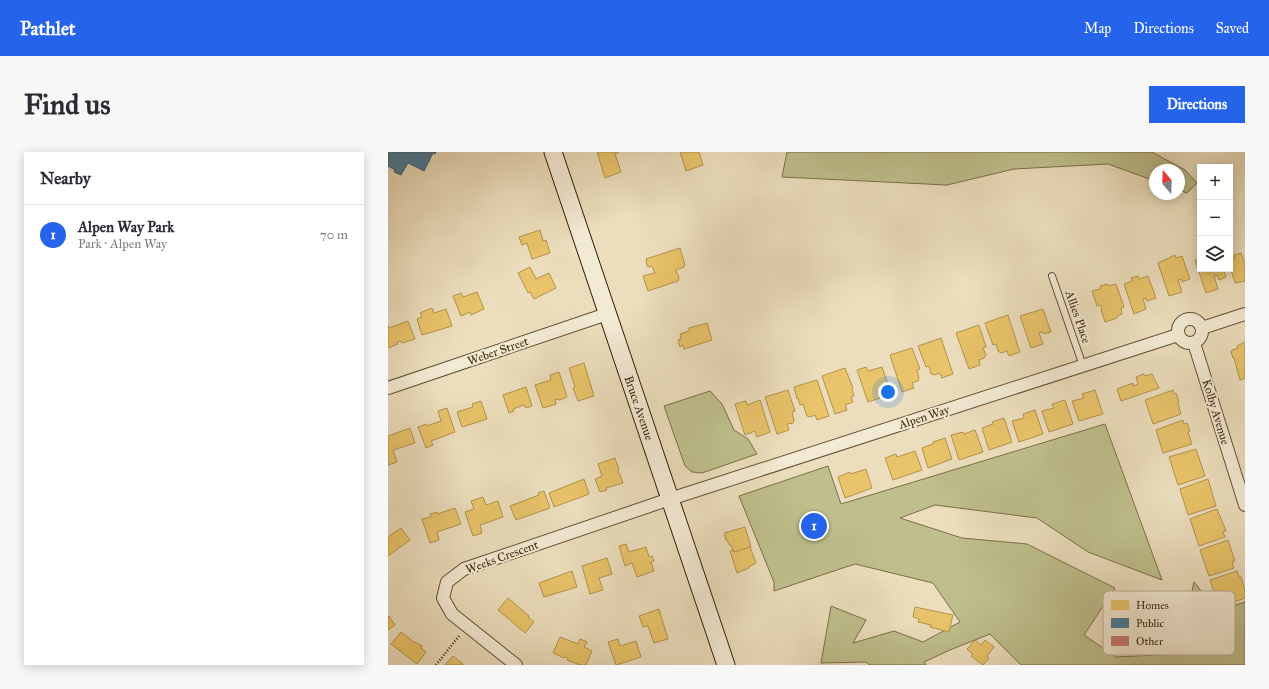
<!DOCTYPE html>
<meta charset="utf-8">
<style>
:root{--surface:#fff;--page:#f7f7f7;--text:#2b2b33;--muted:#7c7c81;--line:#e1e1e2;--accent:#2563eb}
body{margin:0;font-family:"IM FELL Great Primer",serif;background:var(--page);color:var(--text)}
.controls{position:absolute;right:12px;top:12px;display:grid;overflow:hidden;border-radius:0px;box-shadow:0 2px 10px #0003}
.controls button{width:36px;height:36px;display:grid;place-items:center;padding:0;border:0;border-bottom:1px solid var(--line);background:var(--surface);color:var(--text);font:20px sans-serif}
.compass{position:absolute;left:761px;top:12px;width:36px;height:36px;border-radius:50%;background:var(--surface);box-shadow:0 2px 10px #0003;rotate:341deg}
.you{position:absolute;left:500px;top:240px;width:14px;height:14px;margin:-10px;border:3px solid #fff;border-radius:50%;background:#1a73e8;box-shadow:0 0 0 6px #1a73e833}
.badge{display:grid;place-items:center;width:26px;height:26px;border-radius:50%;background:var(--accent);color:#fff;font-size:13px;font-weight:700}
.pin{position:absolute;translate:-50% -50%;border:2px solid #fff;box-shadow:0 1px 4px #0006}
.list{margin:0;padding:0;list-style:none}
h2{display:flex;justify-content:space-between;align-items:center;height:52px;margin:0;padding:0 16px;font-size:17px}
h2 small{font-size:13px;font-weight:400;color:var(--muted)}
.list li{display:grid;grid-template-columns:26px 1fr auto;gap:12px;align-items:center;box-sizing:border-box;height:60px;padding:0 16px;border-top:1px solid var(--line)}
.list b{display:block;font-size:15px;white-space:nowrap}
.list p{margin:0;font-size:13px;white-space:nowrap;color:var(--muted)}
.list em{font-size:13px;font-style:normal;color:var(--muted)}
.icon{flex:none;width:22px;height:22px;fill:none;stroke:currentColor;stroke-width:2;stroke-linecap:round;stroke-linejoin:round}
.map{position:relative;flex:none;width:857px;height:513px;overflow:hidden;border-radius:0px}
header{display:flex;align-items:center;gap:24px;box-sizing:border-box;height:56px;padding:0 20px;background:var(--accent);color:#fff}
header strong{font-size:19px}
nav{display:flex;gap:22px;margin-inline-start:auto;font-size:14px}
.intro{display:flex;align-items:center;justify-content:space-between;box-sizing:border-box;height:96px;padding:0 24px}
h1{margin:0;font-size:28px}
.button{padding:10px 18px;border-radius:0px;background:var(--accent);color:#fff;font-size:14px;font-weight:700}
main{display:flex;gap:24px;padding:0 24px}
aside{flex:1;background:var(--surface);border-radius:0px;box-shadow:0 2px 10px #0003}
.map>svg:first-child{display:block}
</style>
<header>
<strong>Pathlet</strong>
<nav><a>Map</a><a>Directions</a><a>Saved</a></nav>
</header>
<div class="intro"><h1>Find us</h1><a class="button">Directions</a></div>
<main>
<aside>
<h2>Nearby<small></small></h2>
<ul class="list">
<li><span class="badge">1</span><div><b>Alpen Way Park</b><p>Park · Alpen Way</p></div><em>70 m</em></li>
</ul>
</aside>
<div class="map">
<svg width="857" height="513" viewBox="0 0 857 513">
<rect width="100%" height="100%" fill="#ecdebd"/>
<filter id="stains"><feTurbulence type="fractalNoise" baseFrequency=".005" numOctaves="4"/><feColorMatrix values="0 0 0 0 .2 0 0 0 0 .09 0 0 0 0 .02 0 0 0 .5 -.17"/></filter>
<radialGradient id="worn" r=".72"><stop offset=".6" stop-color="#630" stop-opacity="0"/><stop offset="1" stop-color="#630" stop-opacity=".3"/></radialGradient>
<g fill="#bebf8c" stroke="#7a6f48">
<polygon points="399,0 764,0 797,18 809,31 799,41 791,38 791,18 767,18 767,29 720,12 626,17 559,33 394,25"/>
<polygon points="322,239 334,252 346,278 360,287 369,302 314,321 304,320 297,314 276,254"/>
<polygon points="717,272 774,428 700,400 649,366 547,353 512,366 574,386 639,392 727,436 696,483 728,505 790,502 793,485 789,473 797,470 806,430 829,459 857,450 857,513 633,513 602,482 562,498 536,510 538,513 481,513 478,510 433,511 443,454 478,468 465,491 506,479 535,490 572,470 545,431 467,412 386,439 386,430 351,344 440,314 453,352"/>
</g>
<g fill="#e9c46a" stroke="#b3924c">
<polygon points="209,0 231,0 227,2 233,20 217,26"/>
<polygon points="292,0 311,0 315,13 298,19"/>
<polygon points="152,78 155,89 158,88 162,101 144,107 139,91 134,93 131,85"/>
<polygon points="292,96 297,113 296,115 288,118 288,121 290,122 291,127 290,129 260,139 255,124 267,121 264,114 261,115 259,114 258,107"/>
<polygon points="853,101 857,111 857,129 847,131 842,115 842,108 847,106 846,103"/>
<polygon points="787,103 788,106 794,104 802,127 794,130 794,127 790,128 794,140 781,144 770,111"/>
<polygon points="812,107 812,117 835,117 838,125 831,128 829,123 826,124 830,137 818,141 807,108"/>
<polygon points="142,115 148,127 161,121 168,136 146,147 142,140 140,141 130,121"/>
<polygon points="750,124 751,127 760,124 768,146 759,149 758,146 755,147 758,157 746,162 736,132 744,129 743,126"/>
<polygon points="719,132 720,134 728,132 736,155 733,156 734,162 729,164 729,166 717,170 713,157 714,157 713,153 709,154 704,139 712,137 712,134"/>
<polygon points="89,140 96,157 83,163 82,160 73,164 65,144 73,141 75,145"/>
<polygon points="44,156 46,161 58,157 64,174 34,183 29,167 34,165 32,161"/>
<polygon points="655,157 663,180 656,182 655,180 651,181 655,192 643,196 632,164"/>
<polygon points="620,163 632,200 621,204 619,199 613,201 610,199 608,192 605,193 597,171"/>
<polygon points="20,169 27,187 14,191 13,189 9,190 10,192 0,196 0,173 1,176"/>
<polygon points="319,171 324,188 296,197 295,193 292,195 290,188 293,187 292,182 301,179 301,176"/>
<polygon points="591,173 598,195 595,196 598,203 596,206 591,208 592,213 581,217 568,181"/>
<polygon points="553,186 565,222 554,226 552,221 546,223 543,222 541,214 538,215 530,194"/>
<polygon points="857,190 857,226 852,228 846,206 845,206 843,200 844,198 850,196 849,194"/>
<polygon points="524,196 532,217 529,218 531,226 530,229 524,231 526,236 514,240 502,203"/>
<polygon points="196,211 206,244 190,249 185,236 187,235 181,216"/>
<polygon points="478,215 480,219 494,215 502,238 495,240 494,238 490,240 492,246 480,250 469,218"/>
<polygon points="457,216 465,236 464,237 466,244 463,245 465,250 457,253 459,258 447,262 434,224"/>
<polygon points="171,220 179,245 172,248 167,247 168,252 155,256 147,233 163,228 162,223"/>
<polygon points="756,222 757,224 764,222 771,236 733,249 729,237 745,231 745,234 750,232 748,225"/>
<polygon points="429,228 441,264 429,268 427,263 422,265 419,264 415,252 412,253 410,246 409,247 406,235"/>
<polygon points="138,235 144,254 138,256 136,253 125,257 126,259 121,261 115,243"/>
<polygon points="400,238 407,259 404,260 406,268 405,271 399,272 401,278 389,282 377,245"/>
<polygon points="707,238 715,262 691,269 684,249 696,246 694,242"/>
<polygon points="785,238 786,242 788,241 791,250 790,251 793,262 765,272 757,248"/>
<polygon points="372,248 382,280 369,285 367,279 357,283 347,252 358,249 359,253"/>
<polygon points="677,248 685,272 661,280 654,259 666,256 664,252"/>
<polygon points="93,249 99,267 74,275 69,260 85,255 84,252"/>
<polygon points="59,256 67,280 43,289 45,293 38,296 30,275 38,272 38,274 53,269 50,259"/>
<polygon points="647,258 655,282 631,290 624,269 636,266 635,262"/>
<polygon points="616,266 624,290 601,298 594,276 605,272 604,270"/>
<polygon points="795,268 796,272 799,271 802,279 800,280 804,292 775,301 768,278"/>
<polygon points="22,276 27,291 5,298 9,310 0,313 0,284"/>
<polygon points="587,278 595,300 571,308 563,283 575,280 576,282"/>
<polygon points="557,286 564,307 540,316 534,296 545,292 545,290"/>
<polygon points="808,297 817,324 790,333 781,305"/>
<polygon points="527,299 534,318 505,328 497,306 508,302 509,305"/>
<polygon points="227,306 231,318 230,318 231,322 232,322 235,331 218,336 219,338 212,340 207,327 214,324 210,312"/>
<polygon points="478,317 484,336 457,346 450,325 462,320 463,322"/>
<polygon points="196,327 201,342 166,355 161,341"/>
<polygon points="820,327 828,354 800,363 792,337"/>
<polygon points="156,339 162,356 128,368 122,354 151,343 150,341"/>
<polygon points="95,345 98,353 110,349 115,365 92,373 94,381 85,384 77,360 86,357 83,349"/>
<polygon points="67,356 73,372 49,380 51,388 42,391 34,367 43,365 42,362 49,360 49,362"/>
<polygon points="829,357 838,379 835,380 837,385 811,394 802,367"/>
<polygon points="357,375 363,395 346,400 343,393 342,394 339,388 338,388 336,381"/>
<polygon points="13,376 22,388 0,404 0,385"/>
<polygon points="840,388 847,409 844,410 846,416 821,424 812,398"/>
<polygon points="238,392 241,400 258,395 261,405 264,404 266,409 263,410 266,419 249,425 244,411 237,414 231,394"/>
<polygon points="362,395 368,411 361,415 361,416 349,421 342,399 345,398 346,400"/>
<polygon points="219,406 224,422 211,426 215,438 202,442 194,414"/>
<polygon points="184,419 189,435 156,445 151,431"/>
<polygon points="849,419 851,425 853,425 857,438 857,446 831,455 822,428"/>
<polygon points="120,446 141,464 140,465 146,470 137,481 110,458"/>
<polygon points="527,455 565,463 561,480 542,475 543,473 530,470 531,467 525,465"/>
<polygon points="271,457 280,487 266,491 260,474 255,475 251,464"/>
<polygon points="1,464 7,473 0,478 0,465"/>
<polygon points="13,480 27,491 27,490 34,494 33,496 38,500 29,512 3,492"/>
<polygon points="172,485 190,492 192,487 199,490 196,495 204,499 198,513 192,513 179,508 180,506 177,505 176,506 165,501"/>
<polygon points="230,487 232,494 248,489 253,505 228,513 220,490"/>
<polygon points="587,488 593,493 597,488 606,495 599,504 601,506 595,513 583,504 585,502 579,497"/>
<polygon points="65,504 76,513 57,513"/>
</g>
<polygon fill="#457b9d" stroke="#405f6f" points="0,0 48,0 47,2 45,1 36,19 20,11 13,23 6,20 7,18 0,14"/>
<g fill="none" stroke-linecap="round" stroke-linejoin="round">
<g stroke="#634f33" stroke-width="8">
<polyline id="lane" points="664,124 695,214"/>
</g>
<g stroke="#634f33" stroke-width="14">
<g id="street">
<circle cx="802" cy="179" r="12"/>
<polyline points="814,176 857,162"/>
<polyline points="806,191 857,353"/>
<polyline points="0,236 219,162"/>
<polyline points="128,513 64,462 55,446 59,430 76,417 282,347 790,183"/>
</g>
</g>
<g stroke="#351f05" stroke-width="19">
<polyline id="secondary" points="165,0 338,513"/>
</g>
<polyline stroke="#351f05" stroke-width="2.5" stroke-dasharray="1 2" stroke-linecap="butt" points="48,513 71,484"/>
<use href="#lane" stroke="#f3ead4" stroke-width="6"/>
<use href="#street" stroke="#f3ead4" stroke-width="12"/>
<use href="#secondary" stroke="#f3ead4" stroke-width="17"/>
</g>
<g text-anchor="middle" stroke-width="4" stroke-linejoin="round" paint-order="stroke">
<g font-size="12" fill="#351f05" stroke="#f3ead4">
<text transform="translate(690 165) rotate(71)" y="4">Allies Place</text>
<text transform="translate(110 199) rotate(-19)" y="4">Weber Street</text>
<text transform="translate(251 256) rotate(71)" y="4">Bruce Avenue</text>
<text transform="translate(828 260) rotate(73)" y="4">Kolby Avenue</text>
<text transform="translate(536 265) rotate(-18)" y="4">Alpen Way</text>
<text transform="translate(114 405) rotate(-20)" y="4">Weeks Crescent</text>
</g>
</g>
<rect x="715" y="439" width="132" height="64" rx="6" fill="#f3ead4" stroke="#baad96" stroke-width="1"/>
<rect x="723" y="448" width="18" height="10" fill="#e9c46a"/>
<rect x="723" y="466" width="18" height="10" fill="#457b9d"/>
<rect x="723" y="484" width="18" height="10" fill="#c87c71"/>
<g font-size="11" fill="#351f05">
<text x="748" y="457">Homes</text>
<text x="748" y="475">Public</text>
<text x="748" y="493">Other</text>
</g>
<rect width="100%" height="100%" filter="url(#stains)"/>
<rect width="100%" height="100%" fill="url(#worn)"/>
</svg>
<div class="controls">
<button>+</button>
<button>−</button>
<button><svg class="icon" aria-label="layers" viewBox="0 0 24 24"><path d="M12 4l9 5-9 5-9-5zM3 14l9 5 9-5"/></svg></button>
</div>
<svg class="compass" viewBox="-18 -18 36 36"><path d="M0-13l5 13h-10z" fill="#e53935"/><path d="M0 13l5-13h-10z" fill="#7c7c81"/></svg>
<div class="you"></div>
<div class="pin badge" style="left:426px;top:374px">1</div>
</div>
</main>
